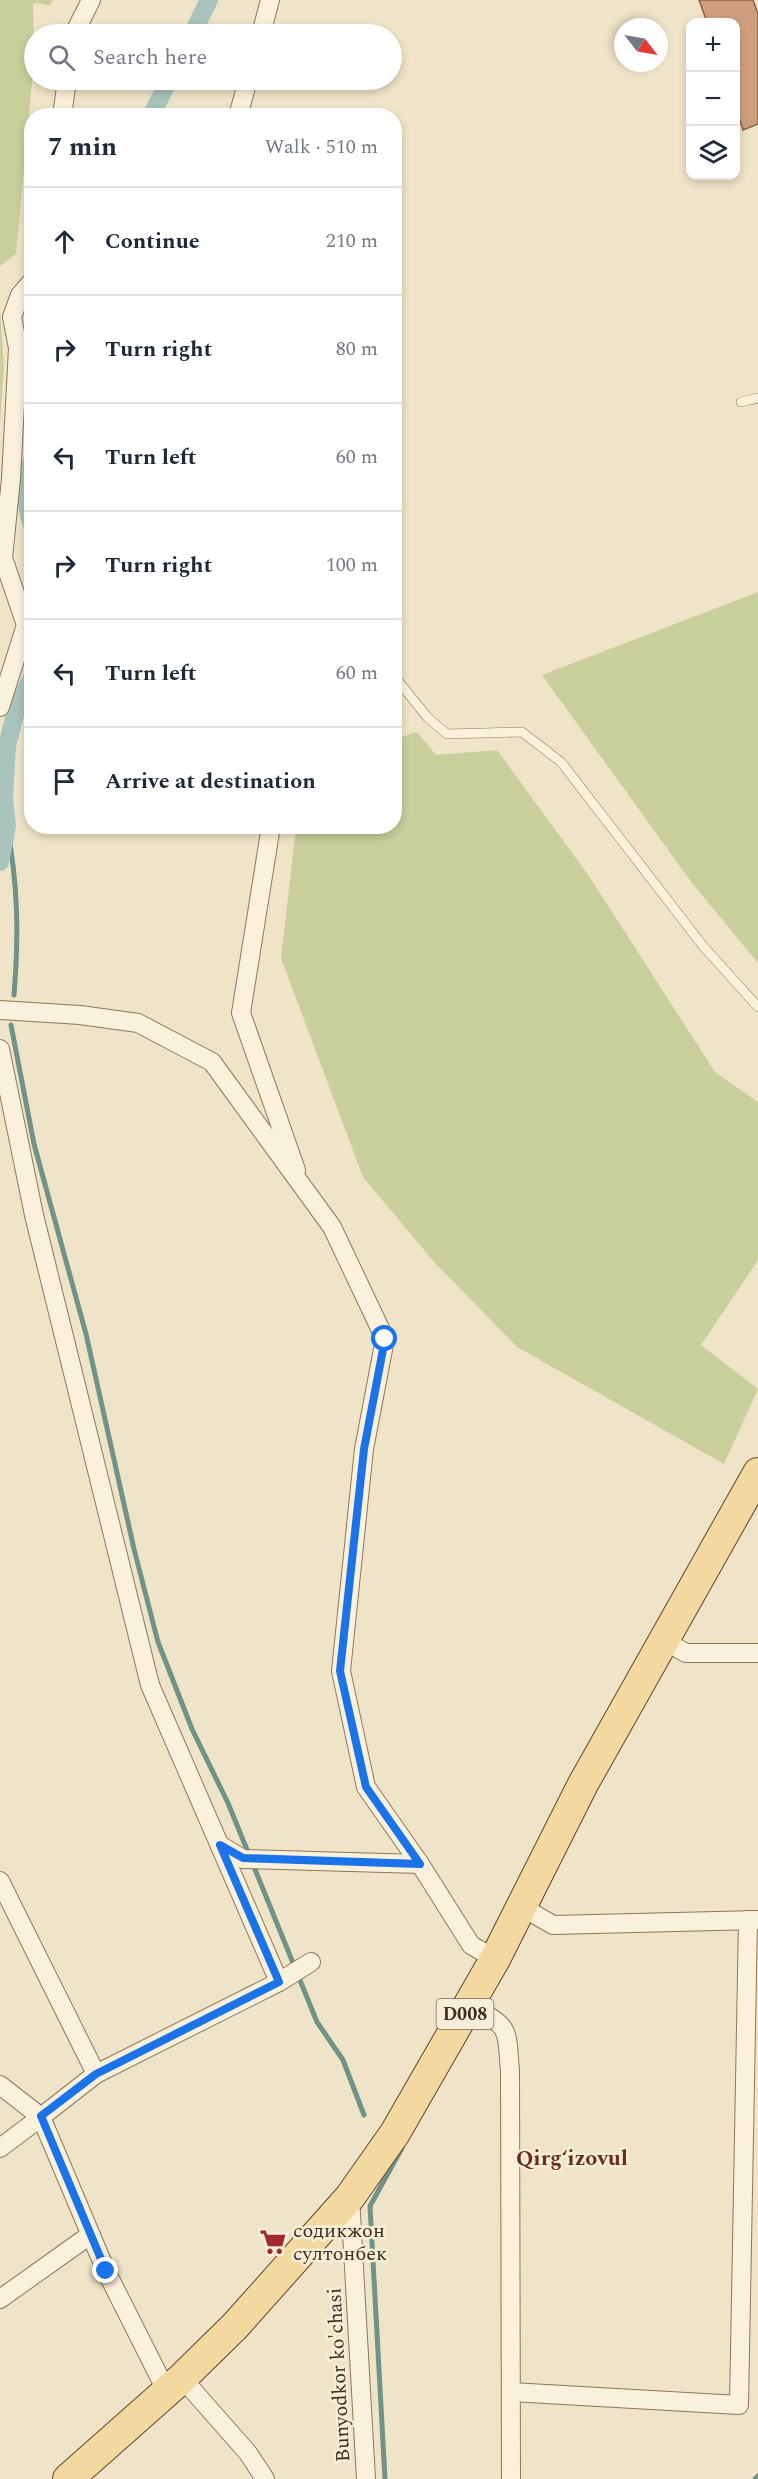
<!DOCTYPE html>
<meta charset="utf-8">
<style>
:root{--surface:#fff;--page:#f2f2f3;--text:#1f2937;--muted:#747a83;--line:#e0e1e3}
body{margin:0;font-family:Spectral,serif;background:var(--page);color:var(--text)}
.controls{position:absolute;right:18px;top:18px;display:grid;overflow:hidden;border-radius:12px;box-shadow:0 3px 9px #0003}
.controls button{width:54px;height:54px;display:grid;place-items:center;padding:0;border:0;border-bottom:2px solid var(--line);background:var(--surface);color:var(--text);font:30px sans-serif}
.compass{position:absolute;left:614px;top:18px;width:54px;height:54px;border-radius:50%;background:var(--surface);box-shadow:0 3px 9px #0003;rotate:121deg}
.stop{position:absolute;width:18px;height:18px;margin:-14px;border:4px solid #1a73e8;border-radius:50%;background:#fff}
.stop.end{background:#1a73e8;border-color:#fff;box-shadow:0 2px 6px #0008}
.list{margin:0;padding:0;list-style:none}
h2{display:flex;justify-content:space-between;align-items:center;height:78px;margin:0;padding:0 24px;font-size:26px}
h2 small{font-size:20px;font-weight:400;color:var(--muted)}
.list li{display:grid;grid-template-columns:39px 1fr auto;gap:18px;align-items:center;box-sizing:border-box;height:108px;padding:0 24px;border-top:2px solid var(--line)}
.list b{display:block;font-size:22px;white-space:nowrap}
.list em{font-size:20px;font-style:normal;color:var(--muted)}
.icon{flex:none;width:33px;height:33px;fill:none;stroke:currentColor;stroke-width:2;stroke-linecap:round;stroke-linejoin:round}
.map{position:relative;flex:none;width:758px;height:2479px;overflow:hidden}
.search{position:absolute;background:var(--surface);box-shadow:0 3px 9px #0003;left:24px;top:24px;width:378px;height:66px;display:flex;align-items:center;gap:15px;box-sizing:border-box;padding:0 21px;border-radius:33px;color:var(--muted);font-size:22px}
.panel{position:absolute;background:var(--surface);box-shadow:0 3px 9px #0003;left:24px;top:108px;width:378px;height:726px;border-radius:24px}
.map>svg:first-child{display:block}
</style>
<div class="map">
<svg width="758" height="2479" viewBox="0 0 758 2479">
<rect width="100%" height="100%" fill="#f0e4c8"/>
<g fill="#c9cf9b">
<polygon points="0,0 53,0 50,5 33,3 34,60 16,254 0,266"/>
<polygon points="0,310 4,365 0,424"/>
<polygon points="758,592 758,963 692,883 542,675"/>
<polygon points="417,732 436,755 497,750 589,876 715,1072 758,1102 758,1260 701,1345 758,1389 724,1464 517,1347 435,1263 363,1177 281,958 296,827 394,826 395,739"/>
</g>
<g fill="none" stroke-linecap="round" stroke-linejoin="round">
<g stroke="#6f938a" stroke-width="5">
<path d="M 7,826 C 18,885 19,935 14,995"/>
<polyline points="11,1025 34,1144 86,1334 134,1549 158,1642 192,1729 228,1803 317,2022 343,2060 364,2115"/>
<polyline points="385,2479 370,2206 402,2148"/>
<polyline points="755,2479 758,2476"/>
</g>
<g stroke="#a9c4bc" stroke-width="18">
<polyline points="192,34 209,0"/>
<polyline points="151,116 169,80"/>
<path d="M 32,460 C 25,482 24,504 32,525"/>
<polyline points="0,862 7,826 4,798 7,746 17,706 32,678"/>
</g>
</g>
<polygon fill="#cf9f7d" stroke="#8d5f41" stroke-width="1.5" points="699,0 753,0 758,14 758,124 743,130 736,108 736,22 707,22"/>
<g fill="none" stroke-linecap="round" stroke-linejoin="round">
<g stroke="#8d765c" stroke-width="10">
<g id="lane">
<polyline points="741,402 758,398"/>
<polyline points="394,676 428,718 447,734 522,732 561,762 703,946 758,1007"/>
</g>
</g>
<g stroke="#8d765c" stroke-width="20">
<g id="street">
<polyline points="74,34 91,0"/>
<polyline points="261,34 270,0"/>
<polyline points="62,116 67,80"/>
<polyline points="238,116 248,80"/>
<polyline points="0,707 26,625 3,558 11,479 18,348 12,317 20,295 32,281"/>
<polyline points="271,826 241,1013 296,1170"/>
<polyline points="0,1010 80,1015 138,1023 212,1062 332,1227 385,1339 364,1449 341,1671 366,1787 420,1864 471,1945 495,1959"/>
<polyline points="0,1049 34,1215 150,1685 279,1982"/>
<polyline points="664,1641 686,1653 758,1653"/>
<polyline points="220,1845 243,1859 420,1864"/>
<polyline points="0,1881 96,2074 41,2117 106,2271 167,2392"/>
<polyline points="522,1907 553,1925 758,1920"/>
<path d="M 470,2005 C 511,2029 506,2025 510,2071 L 511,2479"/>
<polyline points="96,2074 279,1982 311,1962"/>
<polyline points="0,2085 41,2117 0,2148"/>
<polyline points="350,2197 366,2479"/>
<polyline points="0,2299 90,2235"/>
<polyline points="182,2378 248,2453 265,2479"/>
<polyline points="511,2392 739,2405 748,1920"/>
</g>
</g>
<g stroke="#5b4430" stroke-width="32">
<polyline id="primary" points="68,2479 182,2378 235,2326 350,2197 395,2133 495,1959 583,1784 758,1473"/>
</g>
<use href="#lane" stroke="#faf1dc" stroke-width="9"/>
<use href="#street" stroke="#faf1dc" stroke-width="18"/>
<use href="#primary" stroke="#f3d9a0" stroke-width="30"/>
</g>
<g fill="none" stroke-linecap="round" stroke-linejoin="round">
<polyline stroke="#1a73e8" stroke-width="8" points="106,2271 41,2116 96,2074 279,1982 220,1845 243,1858 420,1864 366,1787 340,1671 364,1449 385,1339"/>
</g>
<defs>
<g id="supermarket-bare" transform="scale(2.07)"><path d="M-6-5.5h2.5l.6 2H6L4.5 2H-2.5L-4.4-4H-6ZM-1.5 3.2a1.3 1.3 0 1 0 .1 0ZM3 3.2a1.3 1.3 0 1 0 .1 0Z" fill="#9e2a2b" stroke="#f7eed8" stroke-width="2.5" paint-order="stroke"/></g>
</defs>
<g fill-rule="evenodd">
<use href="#supermarket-bare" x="273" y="2242"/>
</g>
<g text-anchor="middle" stroke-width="5" stroke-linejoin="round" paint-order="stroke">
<rect fill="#f7eed8" stroke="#756857" stroke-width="1.5" x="436.5" y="1999" width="57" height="30" rx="4.5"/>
<g font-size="18" font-weight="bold" fill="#3d2e20">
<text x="465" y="2020">D008</text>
</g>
<g font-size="20" fill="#3d2e20" stroke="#f7eed8" text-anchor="start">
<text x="293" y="2237">содикжон<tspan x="293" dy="23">султонбек</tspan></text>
</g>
<g font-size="20" fill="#3d2e20" stroke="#f7eed8">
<text transform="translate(338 2375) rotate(-93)" y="7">Bunyodkor ko'chasi</text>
</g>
<g font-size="22" font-weight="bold" fill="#6b2e1e" stroke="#f7eed8">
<text x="572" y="2165">Qirgʻizovul</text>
</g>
</g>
</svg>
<div class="controls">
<button>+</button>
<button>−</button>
<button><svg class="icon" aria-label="layers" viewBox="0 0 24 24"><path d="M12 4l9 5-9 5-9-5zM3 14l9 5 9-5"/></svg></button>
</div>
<svg class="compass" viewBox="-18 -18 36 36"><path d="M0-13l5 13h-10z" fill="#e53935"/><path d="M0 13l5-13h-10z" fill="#747a83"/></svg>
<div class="stop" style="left:385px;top:1339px"></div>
<div class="stop end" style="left:106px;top:2271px"></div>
<div class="search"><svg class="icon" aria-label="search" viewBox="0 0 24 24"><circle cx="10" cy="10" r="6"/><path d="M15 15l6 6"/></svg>Search here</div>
<section class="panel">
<h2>7 min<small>Walk · 510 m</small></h2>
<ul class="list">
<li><svg class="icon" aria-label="ahead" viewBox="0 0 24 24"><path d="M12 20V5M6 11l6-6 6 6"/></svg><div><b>Continue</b></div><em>210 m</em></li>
<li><svg class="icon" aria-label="right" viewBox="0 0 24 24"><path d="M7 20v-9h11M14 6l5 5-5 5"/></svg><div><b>Turn right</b></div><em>80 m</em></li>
<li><svg class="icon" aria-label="left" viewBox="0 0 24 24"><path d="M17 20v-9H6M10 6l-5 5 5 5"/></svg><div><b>Turn left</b></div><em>60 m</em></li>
<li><svg class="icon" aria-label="right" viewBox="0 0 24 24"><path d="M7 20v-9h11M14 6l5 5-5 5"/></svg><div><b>Turn right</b></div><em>100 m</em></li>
<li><svg class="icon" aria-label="left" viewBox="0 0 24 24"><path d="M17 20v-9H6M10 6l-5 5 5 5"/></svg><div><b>Turn left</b></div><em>60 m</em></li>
<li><svg class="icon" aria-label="arrive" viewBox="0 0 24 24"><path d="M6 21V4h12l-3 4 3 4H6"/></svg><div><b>Arrive at destination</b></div></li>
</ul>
</section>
</div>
